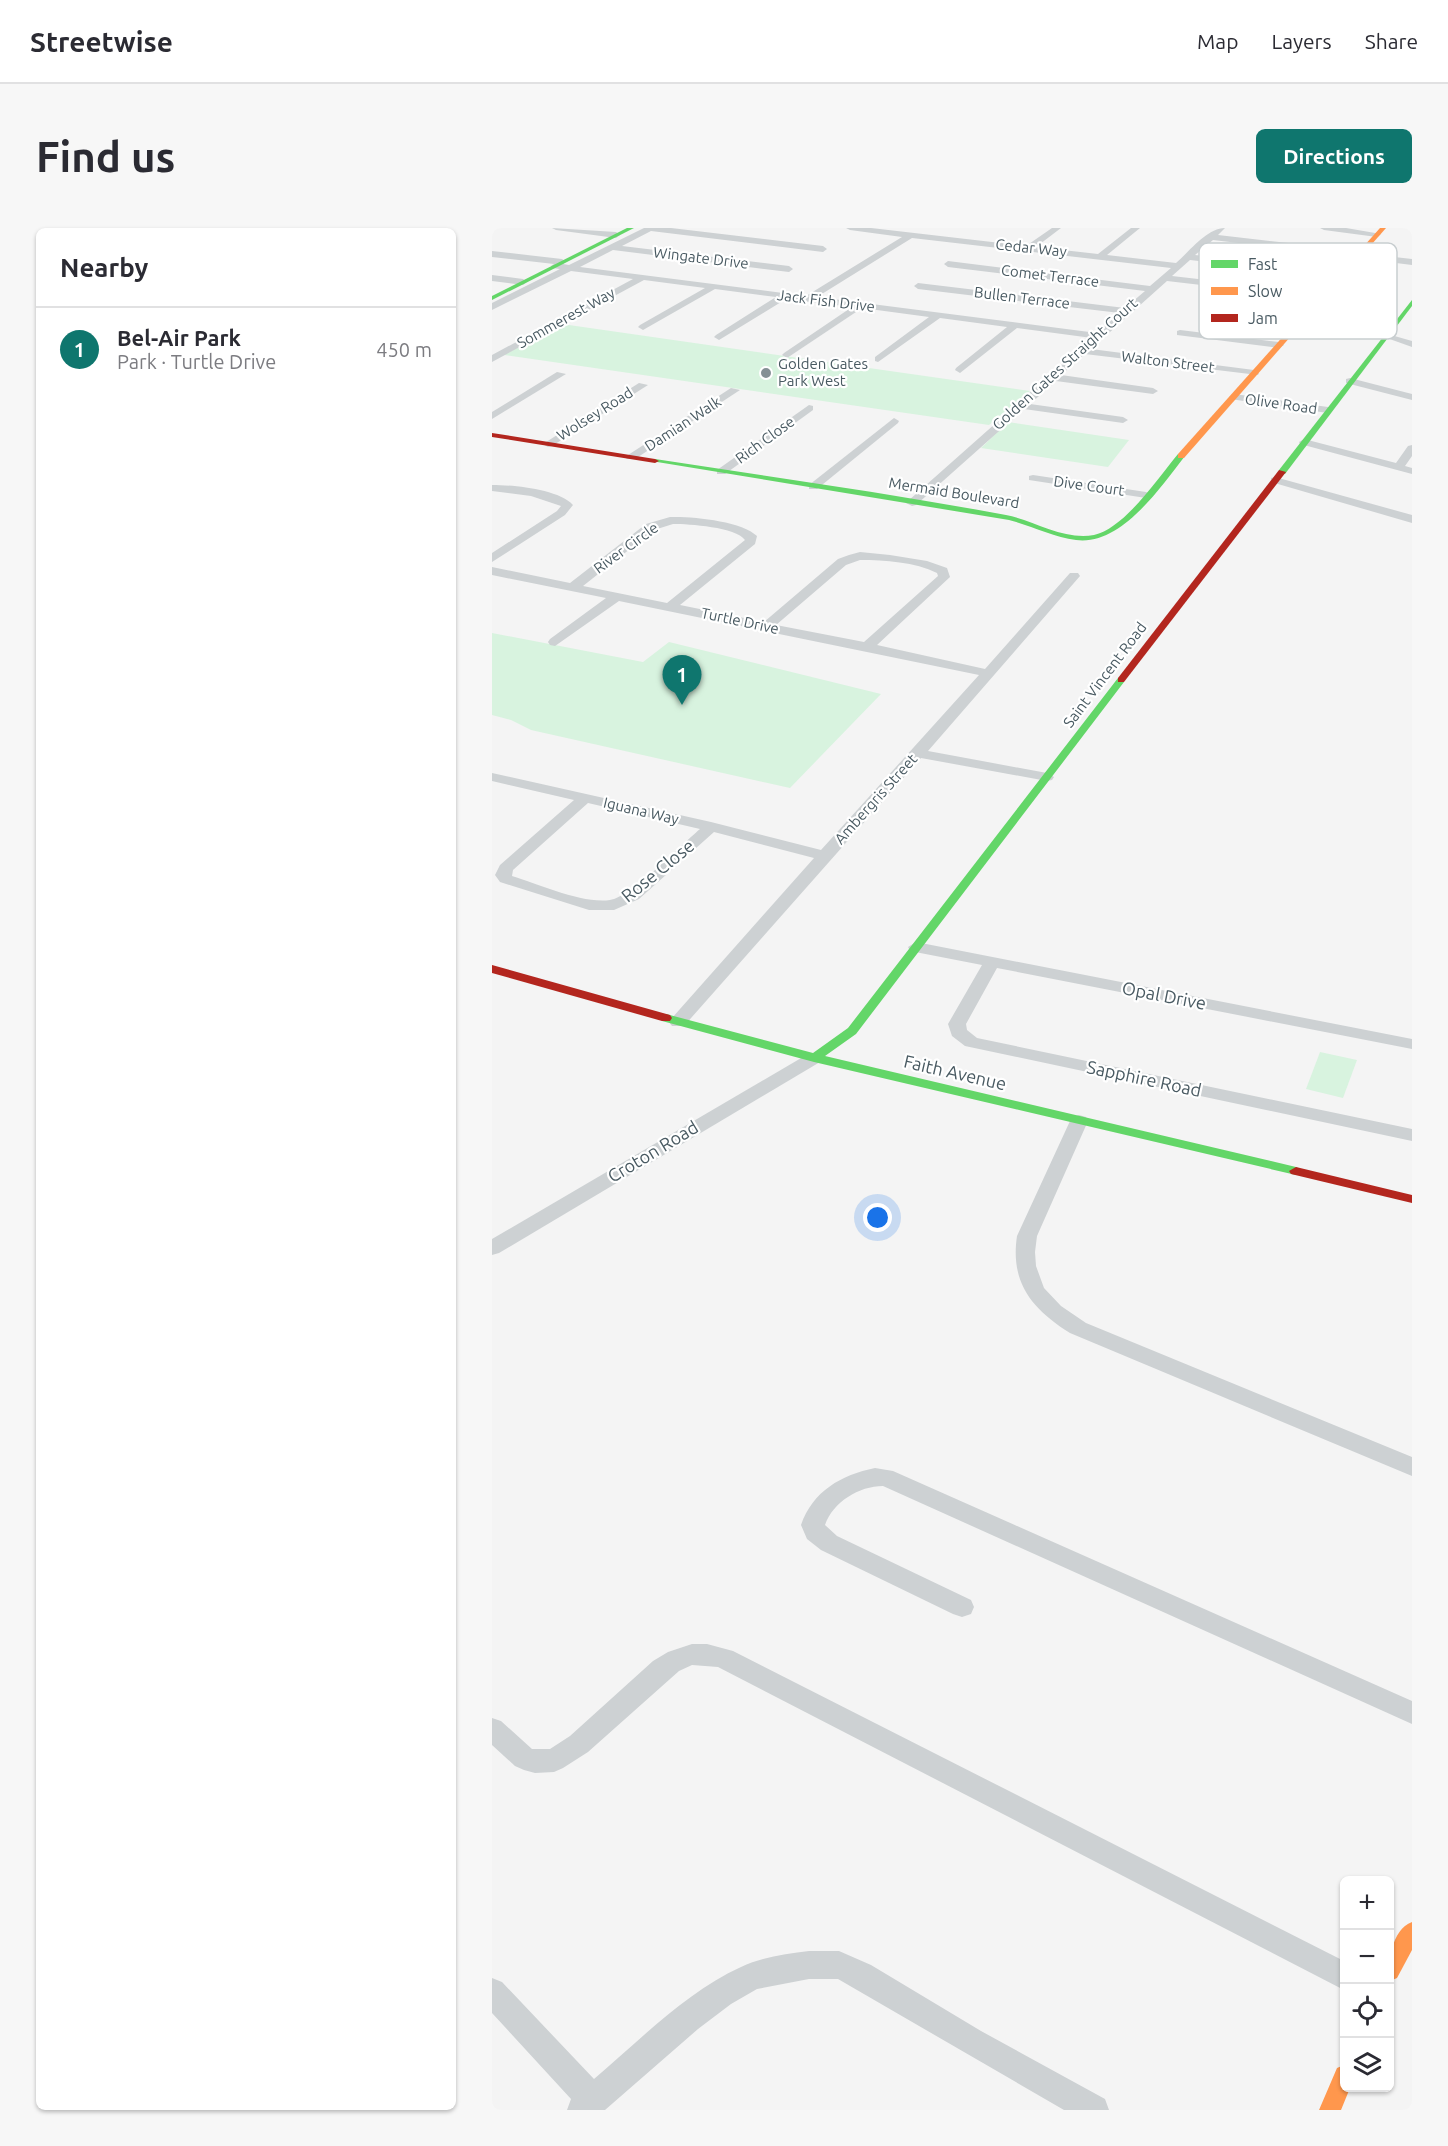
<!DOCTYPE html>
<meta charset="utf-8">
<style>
:root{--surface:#fff;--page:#f7f7f7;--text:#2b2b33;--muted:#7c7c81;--line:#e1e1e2;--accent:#0f766e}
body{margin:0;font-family:Ubuntu,sans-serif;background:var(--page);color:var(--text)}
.controls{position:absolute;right:18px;bottom:18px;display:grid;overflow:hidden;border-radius:9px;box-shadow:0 2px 4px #0004}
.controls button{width:54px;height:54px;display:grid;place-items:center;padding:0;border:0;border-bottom:2px solid var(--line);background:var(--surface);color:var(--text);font:30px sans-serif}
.you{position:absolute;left:386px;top:990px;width:21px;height:21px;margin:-15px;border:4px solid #fff;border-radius:50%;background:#1a73e8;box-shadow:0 0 0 9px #1a73e833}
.badge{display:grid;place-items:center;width:39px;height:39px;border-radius:50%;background:var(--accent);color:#fff;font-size:20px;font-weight:700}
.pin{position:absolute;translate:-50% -50px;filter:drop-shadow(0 2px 3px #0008)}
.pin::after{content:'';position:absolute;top:32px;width:21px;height:18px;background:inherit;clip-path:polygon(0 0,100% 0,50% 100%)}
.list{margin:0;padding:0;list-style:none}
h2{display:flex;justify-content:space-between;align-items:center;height:78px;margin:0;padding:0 24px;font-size:26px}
h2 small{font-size:20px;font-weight:400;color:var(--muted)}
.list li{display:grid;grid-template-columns:39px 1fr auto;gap:18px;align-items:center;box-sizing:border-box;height:84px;padding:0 24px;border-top:2px solid var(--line)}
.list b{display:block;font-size:22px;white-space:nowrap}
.list p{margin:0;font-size:20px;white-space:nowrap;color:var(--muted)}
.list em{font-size:20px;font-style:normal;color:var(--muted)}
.icon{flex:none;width:33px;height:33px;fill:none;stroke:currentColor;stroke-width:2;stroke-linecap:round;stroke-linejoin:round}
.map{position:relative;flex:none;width:920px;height:1882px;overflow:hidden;border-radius:9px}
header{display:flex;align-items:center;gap:36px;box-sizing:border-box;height:84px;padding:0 30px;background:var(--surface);border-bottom:2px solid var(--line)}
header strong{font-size:28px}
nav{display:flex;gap:33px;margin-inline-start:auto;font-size:21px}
.intro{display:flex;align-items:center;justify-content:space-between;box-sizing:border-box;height:144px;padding:0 36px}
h1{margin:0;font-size:42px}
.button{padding:15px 27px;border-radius:9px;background:var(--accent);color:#fff;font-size:21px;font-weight:700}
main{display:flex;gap:36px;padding:0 36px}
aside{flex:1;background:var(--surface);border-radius:9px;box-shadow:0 2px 4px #0004}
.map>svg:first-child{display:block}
</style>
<header>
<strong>Streetwise</strong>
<nav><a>Map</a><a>Layers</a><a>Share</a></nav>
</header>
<div class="intro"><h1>Find us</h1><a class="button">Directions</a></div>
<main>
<aside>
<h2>Nearby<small></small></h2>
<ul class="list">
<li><span class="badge">1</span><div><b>Bel-Air Park</b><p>Park · Turtle Drive</p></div><em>450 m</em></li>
</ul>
</aside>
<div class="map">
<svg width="920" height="1882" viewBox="0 0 920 1882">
<rect width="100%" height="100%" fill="#f4f4f4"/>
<g fill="#d8f3df">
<polygon points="70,96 538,163 497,197 12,127"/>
<polygon points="516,194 637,212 616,239 489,220"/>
<polygon points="0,405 151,434 177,414 389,466 298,560 39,502 19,492 0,487"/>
<polygon points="828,824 865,832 851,870 814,861"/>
</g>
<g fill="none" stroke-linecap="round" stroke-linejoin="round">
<g fill="#cdd1d3" fill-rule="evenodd">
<polygon points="60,0 124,4 128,7 124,10 64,2"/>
<path d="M 152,0 L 179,0 L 331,18 L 335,21 L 331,24 L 159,3 L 130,18 L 297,38 L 301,41 L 297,44 L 121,22 L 88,39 L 314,68 L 410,9 L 358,2 L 354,0 L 379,0 L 534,18 L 560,0 L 569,0 L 544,19 L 606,26 L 639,0 L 648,0 L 615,27 L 684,35 C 698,23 715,0 733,0 L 726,7 L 805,16 L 809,19 L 805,22 L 721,12 L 703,27 L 785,36 L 789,39 L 785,42 L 698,32 L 680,48 L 829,65 L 834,68 L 829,71 L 675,53 L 599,121 L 762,142 L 767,145 L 766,147 L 593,126 L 569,147 L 661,160 L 666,163 L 661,166 L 564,153 L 538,176 L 631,189 L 636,192 L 631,195 L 532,181 L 424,277 L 420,278 L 414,275 L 416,273 L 522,179 L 522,175 L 527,174 L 600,110 L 525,100 L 468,145 L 463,142 L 464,140 L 515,99 L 448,90 L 386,134 L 383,133 L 383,129 L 437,89 L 370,80 L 295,130 L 290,127 L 292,125 L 360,79 L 294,71 L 227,112 L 222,109 L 224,107 L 284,69 L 223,61 L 151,102 L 146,99 L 148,97 L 213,60 L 152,52 L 0,134 L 0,127 L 141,51 L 79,43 L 0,82 L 0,75 L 68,41 L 60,40 L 59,38 L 62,36 L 0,29 L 0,23 L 70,31 L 74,34 L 71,36 L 77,37 ZM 420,10 L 679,40 L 658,58 L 456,33 L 452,36 L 456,39 L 653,63 L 633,80 L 426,55 L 422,58 L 426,61 L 628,85 L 605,105 L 325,69 Z"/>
<polygon points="828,0 854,0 889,6 885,9 832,2"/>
<polygon points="867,25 920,31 920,37 864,30 864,26"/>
<polygon points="0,47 31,51 35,54 31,57 0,53"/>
<polygon points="713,78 809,90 814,93 809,96 710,83 708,81"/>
<polygon points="688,102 787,114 792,117 787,120 685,107 685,103"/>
<polygon points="892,105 920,113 920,119 892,109"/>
<polygon points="65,144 74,146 0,191 0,184"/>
<polygon points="858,150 920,166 920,172 854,155 854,151"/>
<polygon points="147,155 156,157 60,218 56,219 51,216"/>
<polygon points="239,160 248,162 143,231 135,231 133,229"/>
<polygon points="742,166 836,179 841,182 836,185 738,171 737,169"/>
<polygon points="317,177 321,178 321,182 233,246 225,246 225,242"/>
<polygon points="402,190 407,193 406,195 325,261 317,261 317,257"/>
<polygon points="812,211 904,235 916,218 920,217 920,228 913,238 920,240 920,246 808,216 807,214"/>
<polygon points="541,247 654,264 660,267 654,270 537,252 537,248"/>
<polygon points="783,249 920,287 920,295 779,254 779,250"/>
<path d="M 0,257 C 21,257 66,261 81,277 L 73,287 L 0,334 L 0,325 L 65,283 L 69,278 L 39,268 L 0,263 Z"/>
<path d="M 178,289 C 199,288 250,293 265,308 L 263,316 L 188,377 L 272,394 L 346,331 L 357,327 L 368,324 L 398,327 L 435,333 L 455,340 L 458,349 L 385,417 L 493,441 L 578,345 L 586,345 L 588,348 L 436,523 L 555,545 L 562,549 L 560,552 L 555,553 L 429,530 L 192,798 L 180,798 L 177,794 L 180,790 L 322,630 L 222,604 L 147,671 L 122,682 L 97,682 L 8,654 L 3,647 L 8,637 L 82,572 L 0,553 L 0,545 L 219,594 L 329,622 L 487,447 L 127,373 L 63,418 L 58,417 L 56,414 L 58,411 L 114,370 L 0,347 L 0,339 L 78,355 L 154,296 ZM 181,296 C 197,296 244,299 253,312 L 175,375 L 91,358 L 162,302 ZM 368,332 C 393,332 423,334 445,345 L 446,348 L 372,414 L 284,397 L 354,337 ZM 96,575 L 208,601 C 189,617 139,669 118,672 C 90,676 47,656 20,648 L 21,642 Z"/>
<polygon points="424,714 920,811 920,821 505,740 474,796 475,802 485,810 920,901 920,913 473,818 460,808 456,796 490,737 418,723 416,719"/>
<polygon points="322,825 328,826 331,830 328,834 7,1025 0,1027 0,1011 316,826"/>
<path d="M 587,887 L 594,889 L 596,893 L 545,1008 L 543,1024 L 544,1038 L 552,1060 L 569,1078 L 594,1095 L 920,1229 L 920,1248 L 578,1105 C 540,1081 518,1055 525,1008 L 578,893 L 580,889 Z"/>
<path d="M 383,1240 L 401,1243 L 920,1473 L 920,1496 L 391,1258 C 367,1258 341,1274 333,1297 L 345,1308 L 479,1372 L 482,1379 L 479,1386 L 470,1389 L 461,1386 L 329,1322 L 315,1311 L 309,1297 C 321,1263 349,1247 383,1240 Z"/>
<polygon points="200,1416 215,1416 241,1423 852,1733 852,1762 226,1439 200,1437 187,1443 96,1524 71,1540 62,1544 43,1545 32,1542 23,1538 0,1517 0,1490 9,1493 40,1521 58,1521 78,1508 161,1433 176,1424"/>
<path d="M 317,1723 L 347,1723 L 379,1737 L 489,1803 L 613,1871 L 617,1882 L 572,1882 L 346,1751 L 317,1751 L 265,1761 L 239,1776 L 206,1801 L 113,1882 L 75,1882 L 79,1871 L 0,1785 L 0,1750 L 10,1754 L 102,1851 C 148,1812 194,1764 249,1739 C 270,1729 294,1726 317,1723 Z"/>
</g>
<g fill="#63d668" fill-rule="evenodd">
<polygon points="135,0 142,0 0,72 0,68"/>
<polygon points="920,72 920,78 793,246 787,246 787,242"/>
<path d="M 686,226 L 693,228 C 668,260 629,318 584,312 C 561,309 540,298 517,292 L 159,233 L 163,231 C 280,249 397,265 514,287 C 541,292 573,313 602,307 C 633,300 666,250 686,226 Z"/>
<polygon points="629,449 632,450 632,454 364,806 333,828 804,939 811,943 809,946 804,947 322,834 170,793 168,790 170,787 174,786 321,825 356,800 626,450"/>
</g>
<g fill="#ff974d" fill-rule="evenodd">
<polygon points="888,0 894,0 692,230 686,230 686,226"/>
<path d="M 920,1694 L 920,1722 L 905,1750 L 898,1753 C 896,1734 899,1702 920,1694 Z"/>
<polygon points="852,1837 852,1860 858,1860 849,1882 827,1882 845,1840"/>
</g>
<g fill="#b3261e" fill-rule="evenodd">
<polygon points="0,205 163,231 167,233 163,235 0,209"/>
<polygon points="787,242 794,244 632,454 626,454 626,450"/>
<polygon points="0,737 178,787 180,790 178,793 170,793 0,745"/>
<polygon points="804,939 920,967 920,975 799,946 797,943"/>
</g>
</g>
<circle fill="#859095" stroke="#fff" stroke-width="2" cx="274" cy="145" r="6"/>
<g text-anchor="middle" stroke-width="4.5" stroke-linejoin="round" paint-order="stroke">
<g font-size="15" fill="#495a62" stroke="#fff">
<text transform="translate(539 20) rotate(6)" y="5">Cedar Way</text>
<text transform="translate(209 30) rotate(7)" y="5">Wingate Drive</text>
<text transform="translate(558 48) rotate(7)" y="5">Comet Terrace</text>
<text transform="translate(530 70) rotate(7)" y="5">Bullen Terrace</text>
<text transform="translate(334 73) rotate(7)" y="5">Jack Fish Drive</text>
<text transform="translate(74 90) rotate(-29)" y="5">Sommerest Way</text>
<text transform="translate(676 134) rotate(7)" y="5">Walton Street</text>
<text transform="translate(573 136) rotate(-42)" y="5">Golden Gates Straight Court</text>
<text transform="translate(789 176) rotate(8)" y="5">Olive Road</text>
<text transform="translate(103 186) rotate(-32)" y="5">Wolsey Road</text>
<text transform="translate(191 196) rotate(-33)" y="5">Damian Walk</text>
<text transform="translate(273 212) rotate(-36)" y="5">Rich Close</text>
<text transform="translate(597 258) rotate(8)" y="5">Dive Court</text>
<text transform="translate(462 265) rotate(9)" y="5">Mermaid Boulevard</text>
<text transform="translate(134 320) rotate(-36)" y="5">River Circle</text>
<text transform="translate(248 393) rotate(12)" y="5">Turtle Drive</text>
<text transform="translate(613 447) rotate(-53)" y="5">Saint Vincent Road</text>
<text transform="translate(384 571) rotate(-48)" y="5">Ambergris Street</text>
<text transform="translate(149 583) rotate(13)" y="5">Iguana Way</text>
</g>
<g font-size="15" fill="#495a62" stroke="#fff" text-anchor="start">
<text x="286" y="141">Golden Gates<tspan x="286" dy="17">Park West</tspan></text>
</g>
<g font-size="18" fill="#495a62" stroke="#fff">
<text transform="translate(166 643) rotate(-39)" y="6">Rose Close</text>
<text transform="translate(672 768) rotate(11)" y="6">Opal Drive</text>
<text transform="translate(463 845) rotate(13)" y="6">Faith Avenue</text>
<text transform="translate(652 851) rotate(12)" y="6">Sapphire Road</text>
<text transform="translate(161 924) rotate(-31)" y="6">Croton Road</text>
</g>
</g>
<rect x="707" y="15" width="198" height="96" rx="9" fill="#fff" stroke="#c8ced0" stroke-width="1.5"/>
<rect x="719" y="32" width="27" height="8" fill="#63d668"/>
<rect x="719" y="59" width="27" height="8" fill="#ff974d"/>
<rect x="719" y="86" width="27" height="8" fill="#b3261e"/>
<g font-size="16" fill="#495a62">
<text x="756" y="42">Fast</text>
<text x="756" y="69">Slow</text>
<text x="756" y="96">Jam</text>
</g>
</svg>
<div class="controls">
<button>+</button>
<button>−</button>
<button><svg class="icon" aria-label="locate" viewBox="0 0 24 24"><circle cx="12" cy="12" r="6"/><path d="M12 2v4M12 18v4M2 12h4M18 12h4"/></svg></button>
<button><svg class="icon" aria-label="layers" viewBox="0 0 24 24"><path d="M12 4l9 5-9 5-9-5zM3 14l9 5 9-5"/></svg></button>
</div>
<div class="you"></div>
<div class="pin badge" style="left:190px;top:477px">1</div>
</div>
</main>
